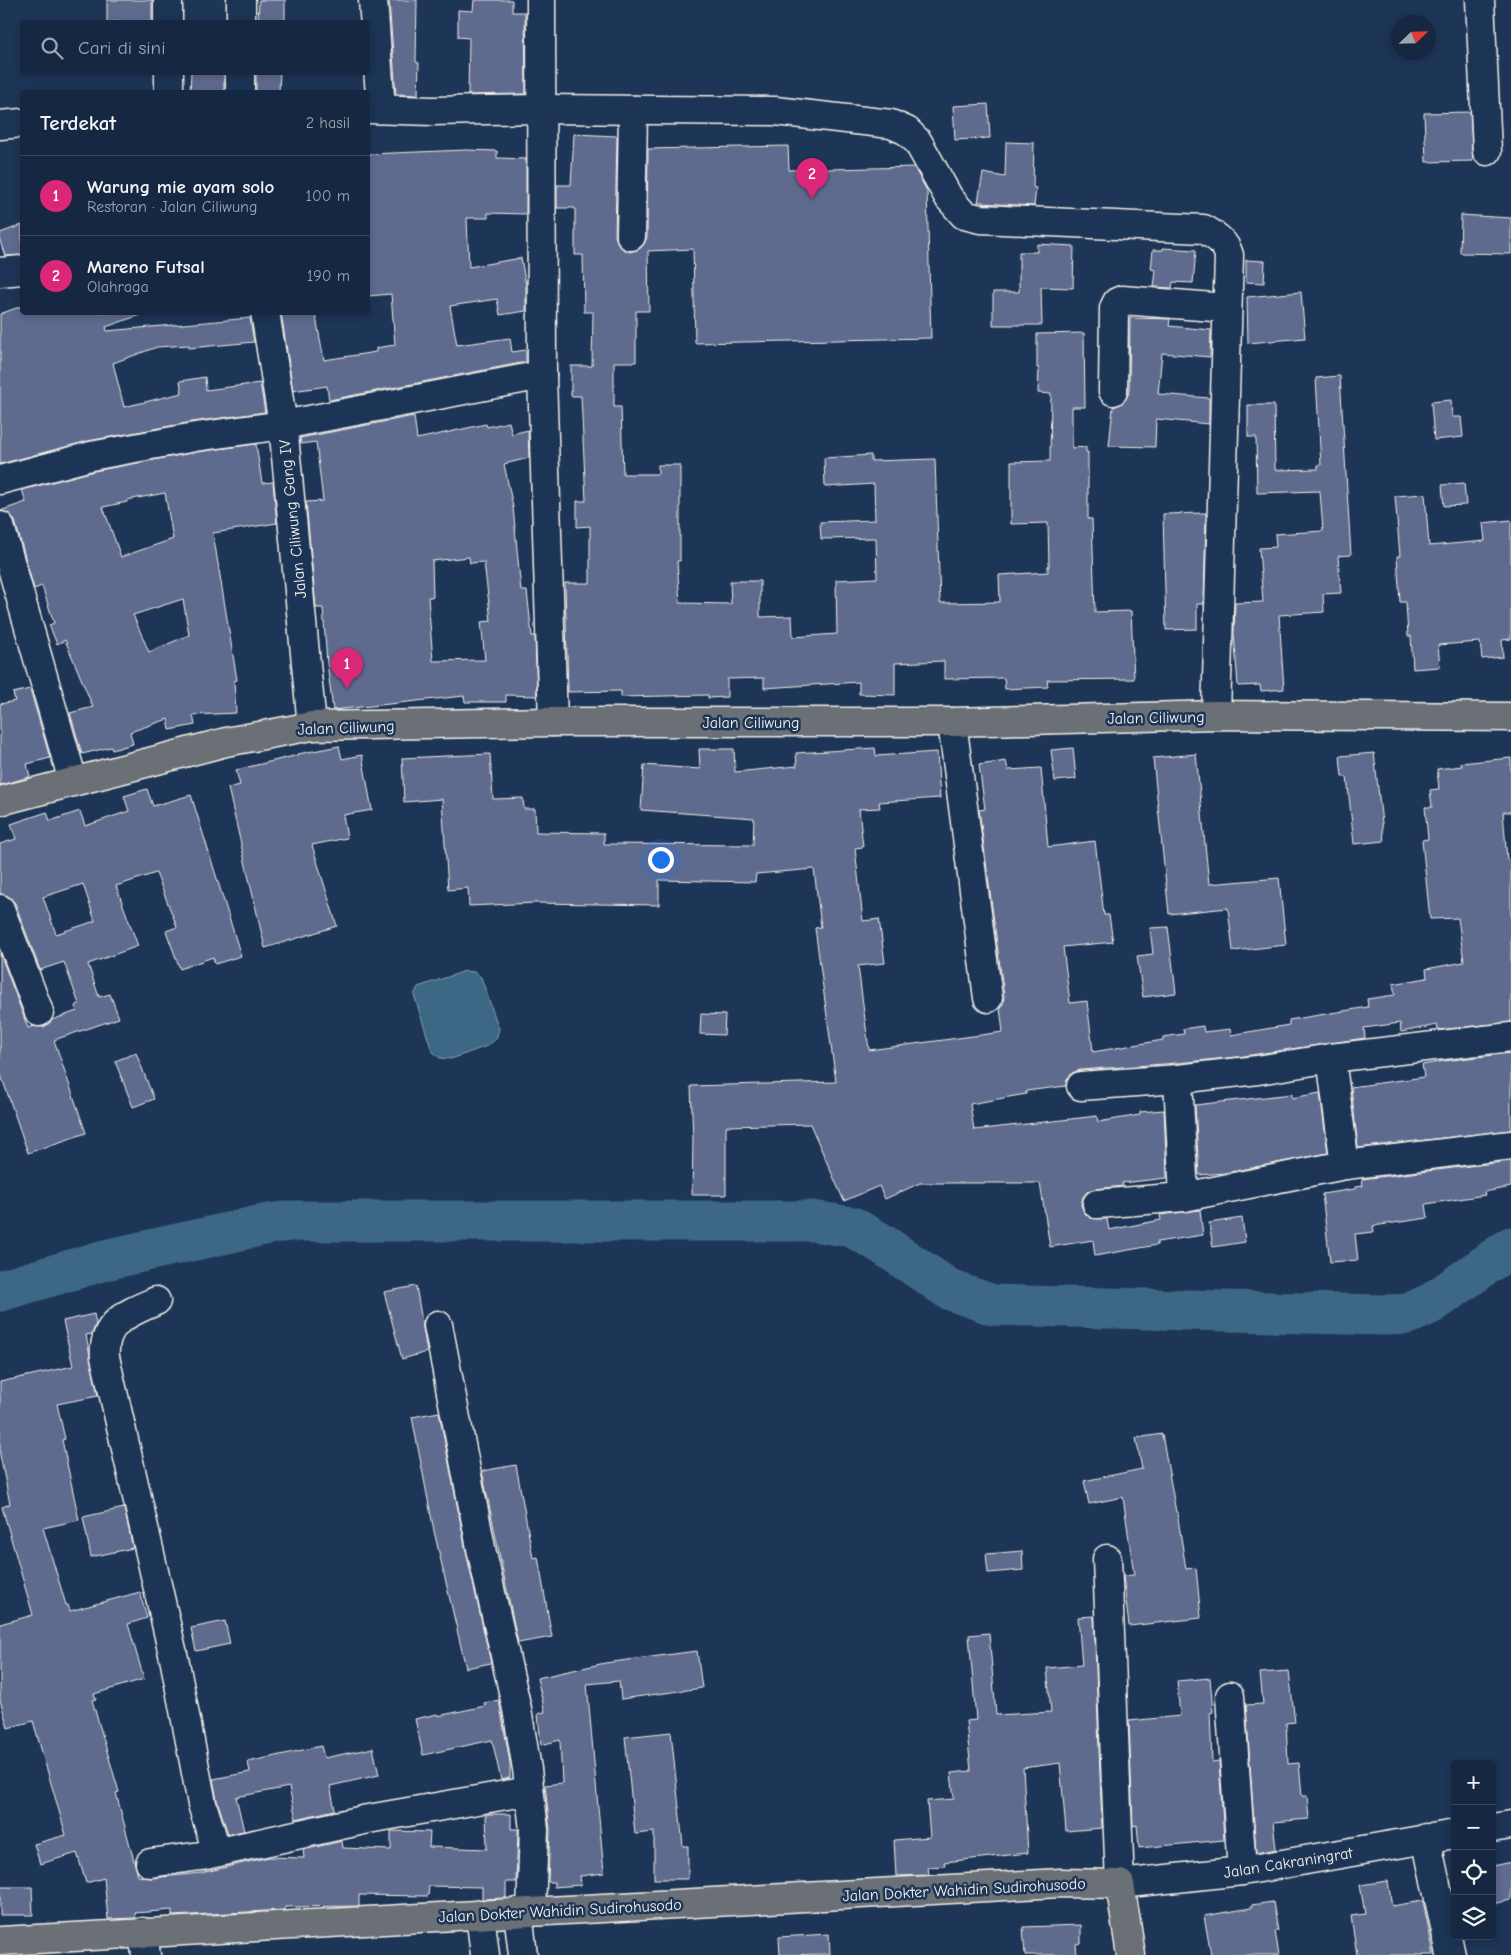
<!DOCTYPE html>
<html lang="id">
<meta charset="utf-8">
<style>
:root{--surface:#162841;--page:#23344c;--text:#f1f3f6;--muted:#9ea6b1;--line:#35445a;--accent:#db2777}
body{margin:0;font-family:"Comic Neue",sans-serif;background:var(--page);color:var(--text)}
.controls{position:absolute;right:15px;bottom:15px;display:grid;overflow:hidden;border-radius:5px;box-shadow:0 2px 8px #0003}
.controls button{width:45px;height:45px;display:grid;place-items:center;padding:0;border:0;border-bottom:1px solid var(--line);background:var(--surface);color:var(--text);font:25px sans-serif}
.compass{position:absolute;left:1391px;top:15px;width:45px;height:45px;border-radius:50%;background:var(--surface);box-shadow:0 2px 8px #0003;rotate:67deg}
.you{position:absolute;left:660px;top:859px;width:18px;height:18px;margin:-12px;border:4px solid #fff;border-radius:50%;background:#1a73e8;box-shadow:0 0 0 8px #1a73e833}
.badge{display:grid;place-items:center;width:32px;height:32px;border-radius:50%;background:var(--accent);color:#fff;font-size:16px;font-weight:700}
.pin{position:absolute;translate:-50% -41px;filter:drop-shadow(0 1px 2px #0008)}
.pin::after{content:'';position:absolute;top:26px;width:18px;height:15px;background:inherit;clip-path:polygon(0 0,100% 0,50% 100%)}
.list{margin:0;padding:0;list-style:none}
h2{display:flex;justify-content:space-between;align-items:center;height:65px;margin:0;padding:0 20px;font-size:21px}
h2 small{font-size:16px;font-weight:400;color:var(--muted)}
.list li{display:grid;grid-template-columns:32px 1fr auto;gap:15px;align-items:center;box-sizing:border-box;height:80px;padding:0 20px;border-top:1px solid var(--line)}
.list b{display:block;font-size:19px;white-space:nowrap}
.list p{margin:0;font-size:16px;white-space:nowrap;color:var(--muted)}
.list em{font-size:16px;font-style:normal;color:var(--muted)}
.icon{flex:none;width:28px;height:28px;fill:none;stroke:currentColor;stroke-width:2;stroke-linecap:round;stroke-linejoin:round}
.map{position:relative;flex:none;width:1511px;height:1955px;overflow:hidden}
.search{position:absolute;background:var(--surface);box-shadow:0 2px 8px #0003;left:20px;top:20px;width:350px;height:55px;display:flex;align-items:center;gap:12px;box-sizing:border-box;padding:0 18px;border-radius:5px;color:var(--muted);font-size:19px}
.panel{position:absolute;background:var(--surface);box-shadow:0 2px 8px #0003;left:20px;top:90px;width:350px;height:225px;border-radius:5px}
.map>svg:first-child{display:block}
</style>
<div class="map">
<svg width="1511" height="1955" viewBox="0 0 1511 1955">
<rect width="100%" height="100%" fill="#1d3557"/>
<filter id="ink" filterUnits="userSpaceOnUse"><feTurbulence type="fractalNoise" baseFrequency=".02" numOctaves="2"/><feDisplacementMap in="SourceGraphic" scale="10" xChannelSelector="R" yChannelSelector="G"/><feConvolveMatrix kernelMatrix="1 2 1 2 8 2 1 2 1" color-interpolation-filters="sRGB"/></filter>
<g filter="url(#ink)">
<polygon fill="#3e6885" stroke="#879fad" points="465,971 474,972 481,977 499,1029 496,1039 487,1046 451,1059 440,1058 432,1051 414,995 418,987"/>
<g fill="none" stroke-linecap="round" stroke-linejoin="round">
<polyline stroke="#3e6885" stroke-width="41" points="0,1291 105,1260 268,1224 291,1221 812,1221 852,1227 879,1242 950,1290 993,1305 1384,1315 1408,1314 1432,1303 1511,1247"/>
</g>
<g fill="#5f6b8f" stroke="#f4f1e8" fill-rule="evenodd">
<rect x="107" y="0" width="45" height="22"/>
<polygon points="259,0 285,0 285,22 258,22"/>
<polygon points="389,0 417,0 416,62 419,63 418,95 396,94"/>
<polygon points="474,0 512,0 512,12 525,12 526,94 468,95 469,38 458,37 458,10 473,11"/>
<polygon points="191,72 224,72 224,92 190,92"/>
<polygon points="256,72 280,72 279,92 256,92"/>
<polygon points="988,104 990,138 955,140 953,106"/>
<polygon points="1470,112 1473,161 1426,162 1424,113"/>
<polygon points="574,134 617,136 615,236 618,244 623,249 630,252 639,249 644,244 647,237 648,149 788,146 789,170 914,167 927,191 931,338 695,343 693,249 648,251 649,311 636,311 636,362 614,362 614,407 621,407 623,474 658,474 658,465 680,465 680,561 677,561 680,603 731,604 730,581 760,581 760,617 792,616 793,637 837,634 836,580 877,578 876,538 821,539 820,522 875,520 874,484 825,487 824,458 871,455 871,461 935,459 940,603 1000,602 999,575 1048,572 1048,566 1049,566 1048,523 1011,524 1011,462 1050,461 1051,394 1038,393 1039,368 1037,368 1037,334 1084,333 1085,407 1072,407 1072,448 1086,447 1086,452 1088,452 1088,519 1092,519 1095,612 1131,611 1134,679 1047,680 1048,687 1005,689 1004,678 944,679 944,661 895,663 895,695 859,694 859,682 764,688 764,678 727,679 727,697 708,698 708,695 621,697 621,691 568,692 565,583 590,583 590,526 577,527 577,501 586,501 581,396 571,396 571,366 592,366 593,312 584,312 583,255 575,255 575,208 557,208 557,185 571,185"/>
<polygon points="1006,142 1034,143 1033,187 1036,188 1034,206 982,203 983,202 978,202 983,173 1005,177"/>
<polygon points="466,150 497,151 497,158 526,159 526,214 488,213 488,218 467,218 469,267 521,258 526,286 526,311 500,315 497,299 450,306 457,345 510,338 512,352 526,350 526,362 329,400 327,386 293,391 281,312 315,312 324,360 376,352 376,348 395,345 391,294 368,296 368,154"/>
<polygon points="1461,215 1511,218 1511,254 1460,253"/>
<polygon points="22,225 22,255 5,256 0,241 0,233"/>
<polygon points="1037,244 1074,246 1073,288 1041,287 1042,325 993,325 993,292 1019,292 1019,252 1037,252"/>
<polygon points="1163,248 1196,250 1193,283 1173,282 1172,288 1154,287 1156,270 1151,269 1153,250 1163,250"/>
<polygon points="1246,260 1265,261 1264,283 1246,282"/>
<polygon points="1301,292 1305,338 1248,343 1247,297"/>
<polygon points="22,306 22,312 139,312 140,315 106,327 107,331 250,318 254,342 189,348 189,345 157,347 113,363 124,407 182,393 180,381 205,377 206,390 260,383 265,412 192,422 88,441 0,464 0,314"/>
<polygon points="1130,318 1170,319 1169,326 1211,330 1210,357 1162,353 1158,394 1209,398 1209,424 1156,419 1155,447 1109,446 1113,407 1121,404 1126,399 1129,392"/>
<polygon points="1340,376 1351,555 1338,556 1341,593 1323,594 1324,612 1279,615 1284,689 1261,691 1260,685 1238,686 1234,633 1235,603 1263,602 1259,548 1276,547 1275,534 1323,531 1320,491 1257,493 1256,437 1248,437 1248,405 1274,405 1275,470 1318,469 1318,465 1321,465 1316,378"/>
<polygon points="1451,400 1452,417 1461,417 1463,437 1434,440 1431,402"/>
<path d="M 414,416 L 417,439 L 486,424 L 487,427 L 509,422 L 512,434 L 528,430 L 529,458 L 504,464 L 513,507 L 521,591 L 527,591 L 532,636 L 535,636 L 537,696 L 506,695 L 506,702 L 465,702 L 464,696 L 333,710 L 327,663 L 323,608 L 316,608 L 306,502 L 323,501 L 316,442 L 301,444 L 300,438 ZM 469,557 L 470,563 L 484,562 L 491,621 L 481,622 L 485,660 L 433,661 L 428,597 L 433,597 L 432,561 Z"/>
<path d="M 256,444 L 262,483 L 273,482 L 277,523 L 213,533 L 237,680 L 234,681 L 236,713 L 193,715 L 195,725 L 170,730 L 168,719 L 130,732 L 133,744 L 112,750 L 111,747 L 82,754 L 70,713 L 93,707 L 65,640 L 57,644 L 49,625 L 54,623 L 42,586 L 34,589 L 15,521 L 10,514 L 0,511 L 26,502 L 22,490 L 94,471 L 197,452 ZM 165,493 L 173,539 L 121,557 L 103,507 L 127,502 L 127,500 ZM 183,599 L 189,635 L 149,652 L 133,615 Z"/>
<polygon points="1464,483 1466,505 1444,506 1442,485"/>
<polygon points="1425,494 1429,546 1485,541 1483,523 1511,520 1511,639 1502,640 1503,657 1482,659 1480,642 1438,645 1440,667 1413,669 1411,636 1408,636 1406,602 1400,602 1397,556 1400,556 1395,496"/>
<polygon points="1206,513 1204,604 1197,604 1197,629 1166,630 1163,514"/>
<polygon points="30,689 50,758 27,764 30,777 0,785 0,704 15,701 13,693"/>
<polygon points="339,746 342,759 362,755 372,810 343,815 347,838 312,845 337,926 265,948 228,788 240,785 236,770 298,755 298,754"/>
<polygon points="875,748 876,756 937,752 940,798 879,802 880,808 859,809 863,847 855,848 863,921 879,919 885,963 858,966 869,1050 1003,1032 1000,1008 1003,1004 1004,996 979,810 985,809 979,765 1006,761 1008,770 1041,768 1048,847 1095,841 1104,915 1109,915 1113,942 1063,947 1070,1003 1087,1001 1093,1052 1163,1040 1163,1037 1184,1034 1183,1029 1203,1026 1204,1032 1230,1029 1231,1035 1289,1025 1289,1020 1368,1007 1367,999 1395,995 1393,984 1427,978 1426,969 1464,962 1458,918 1430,919 1422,840 1428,839 1425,807 1432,807 1430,790 1439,789 1437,769 1462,766 1461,763 1511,758 1511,812 1503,812 1507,860 1511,860 1511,1022 1438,1030 1437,1025 1401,1032 1400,1023 1364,1028 1365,1038 1237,1057 1177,1063 1080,1070 1072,1073 1067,1079 1066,1086 1026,1091 1026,1094 970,1104 974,1130 1097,1116 1098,1122 1140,1115 1140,1112 1164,1110 1167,1178 1122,1183 1123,1186 1095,1189 1088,1191 1083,1197 1081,1205 1084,1212 1090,1218 1107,1219 1109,1230 1161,1220 1160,1215 1200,1210 1203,1235 1157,1242 1157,1245 1095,1256 1093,1240 1050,1247 1040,1183 920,1183 885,1199 879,1186 844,1201 810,1124 726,1126 726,1195 692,1195 693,1141 691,1086 836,1082 815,928 821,927 814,869 756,874 755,882 659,880 659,905 535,903 469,906 468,888 448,890 442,799 404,802 402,758 490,754 493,799 523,798 524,809 535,809 536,832 604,833 604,844 753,845 754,818 641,810 644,765 700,769 699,749 734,749 735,772 797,766 796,753"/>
<polygon points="1073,748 1076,779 1055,781 1051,750"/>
<polygon points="1374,753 1384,841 1354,844 1347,777 1342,777 1340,756"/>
<polygon points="1196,754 1209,884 1279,878 1286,945 1233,951 1228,908 1169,914 1153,758"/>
<path d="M 147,789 L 153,806 L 191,795 L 241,956 L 215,964 L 213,957 L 180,969 L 166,931 L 177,927 L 156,873 L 116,886 L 138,946 L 88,964 L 99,997 L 110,994 L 119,1018 L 54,1040 L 86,1133 L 28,1153 L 0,1072 L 0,953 L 28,1028 L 34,1026 L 44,1027 L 52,1020 L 77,1011 L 75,1006 L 79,1004 L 64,962 L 40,970 L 15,903 L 9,897 L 0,894 L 0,844 L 16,839 L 11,824 L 47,812 L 50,821 L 80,811 L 85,826 L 129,811 L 124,796 ZM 83,884 L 95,921 L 56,934 L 43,897 Z"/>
<polygon points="1168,927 1176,993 1143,997 1137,956 1153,954 1150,928"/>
<polygon points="701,1014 725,1015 724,1035 700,1034"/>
<polygon points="136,1053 154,1099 133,1107 115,1061"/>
<polygon points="1511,1053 1511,1130 1358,1148 1351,1087 1424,1077 1422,1065 1444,1061"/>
<polygon points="1320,1093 1328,1153 1225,1173 1199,1175 1195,1105 1292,1094 1292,1098"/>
<polygon points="1511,1161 1511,1187 1484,1192 1485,1195 1426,1204 1428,1218 1373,1226 1374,1232 1355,1234 1358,1260 1330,1262 1322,1194 1355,1189 1355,1187 1363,1186 1362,1179"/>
<polygon points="1242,1218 1245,1242 1213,1247 1209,1223"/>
<polygon points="416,1286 427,1352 402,1359 384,1292"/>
<polygon points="94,1314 96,1324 92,1334 86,1335 98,1396 57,1404 65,1439 62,1440 79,1520 43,1528 66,1605 68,1605 70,1611 140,1592 147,1618 128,1624 144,1679 94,1694 96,1699 92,1700 119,1792 116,1793 138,1876 152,1878 201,1873 269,1857 304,1858 303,1850 342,1841 343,1848 391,1850 391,1831 430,1832 429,1847 487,1849 486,1814 511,1814 511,1829 518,1829 518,1831 516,1882 506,1882 506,1898 482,1899 482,1887 429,1886 428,1896 359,1895 359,1906 285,1907 284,1910 172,1916 172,1910 135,1913 136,1918 108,1919 104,1878 86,1883 77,1853 40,1864 34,1844 66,1835 33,1721 8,1728 0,1700 0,1624 33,1615 2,1507 10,1504 0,1455 0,1382 73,1366 63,1321"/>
<polygon points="439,1412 467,1556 491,1663 466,1668 434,1531 412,1417"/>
<polygon points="1162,1434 1176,1512 1177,1512 1186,1569 1196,1568 1201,1618 1129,1626 1123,1576 1134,1575 1123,1497 1089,1504 1084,1481 1142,1469 1136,1438"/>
<polygon points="516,1465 533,1558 538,1557 552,1637 518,1643 482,1471"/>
<polygon points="124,1508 133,1548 91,1557 83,1517"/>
<polygon points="1022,1551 1023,1570 988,1573 986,1554"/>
<polygon points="1094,1616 1102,1828 1066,1831 1060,1763 1023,1768 1028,1853 944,1862 945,1866 928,1867 929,1875 896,1876 894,1840 930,1837 927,1801 954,1799 951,1773 971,1771 966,1721 976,1720 969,1635 989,1633 996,1715 1051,1712 1047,1668 1082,1665 1078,1617"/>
<polygon points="225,1621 230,1644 196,1651 191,1628"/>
<polygon points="697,1651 702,1688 621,1699 619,1681 587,1684 604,1873 580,1876 581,1885 554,1887 554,1882 548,1882 550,1830 545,1785 562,1783 560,1740 541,1745 538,1714 545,1712 537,1678 605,1663"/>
<polygon points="1289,1671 1295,1722 1286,1723 1288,1764 1299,1763 1302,1796 1307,1796 1309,1819 1273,1822 1276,1849 1256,1853 1246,1705 1263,1704 1260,1673"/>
<polygon points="1210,1678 1213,1712 1210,1713 1212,1762 1219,1761 1224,1840 1139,1848 1137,1825 1133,1826 1129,1721 1180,1716 1177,1681"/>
<polygon points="499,1700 510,1763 510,1778 501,1780 492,1740 423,1755 415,1719 437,1714 438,1716 485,1706 484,1703"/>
<polygon points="671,1732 683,1846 688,1846 688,1879 654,1879 654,1832 635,1834 625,1737"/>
<polygon points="321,1746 324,1758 373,1748 379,1775 330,1786 335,1810 296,1819 289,1787 236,1797 244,1831 228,1834 217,1800 213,1779 250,1772 248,1762"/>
<polygon points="1511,1862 1511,1900 1492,1904 1492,1866"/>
<polygon points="1388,1881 1392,1906 1423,1901 1434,1955 1357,1955 1351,1916 1365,1914 1360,1885"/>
<polygon points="0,1887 32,1887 33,1915 0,1915"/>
<polygon points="1273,1902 1278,1931 1275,1931 1279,1955 1211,1955 1204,1916 1251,1908 1251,1905"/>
<polygon points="1081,1925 1081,1943 1076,1944 1077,1955 1025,1955 1023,1927"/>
<polygon points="829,1934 830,1954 780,1955 779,1937"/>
</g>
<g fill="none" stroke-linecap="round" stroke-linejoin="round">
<g stroke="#f4f1e8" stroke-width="31">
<g id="minor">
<polyline points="168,0 168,22"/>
<polyline points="373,0 381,109"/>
<polyline points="541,0 542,375 553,722"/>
<polyline points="1480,0 1487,151"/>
<polyline points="241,22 241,0"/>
<polyline points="169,72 169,92"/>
<polyline points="240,92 240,72"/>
<path d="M 368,109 L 432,111 L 541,109 L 775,111 L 891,124 L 907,131 L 918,142 L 949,198 L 964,215 L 980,219 L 1204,229 C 1215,236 1225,241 1229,255 L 1216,715"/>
<polyline points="0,125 22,123"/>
<polyline points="631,236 633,110"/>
<polyline points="0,272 22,270"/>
<polyline points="265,312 283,425 312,726"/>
<polyline points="1113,391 1114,308 1117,302 1122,300 1227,308"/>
<polyline points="0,480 91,456 195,437 283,425 542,375"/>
<polyline points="0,526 73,781"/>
<polyline points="952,722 988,998"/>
<polyline points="0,909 39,1012"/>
<polyline points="1331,1058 1345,1165"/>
<polyline points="1178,1079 1184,1197"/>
<polyline points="1081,1086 1178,1079 1258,1070 1331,1058 1511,1037"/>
<polyline points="1097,1204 1184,1197 1345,1165 1511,1145"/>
<path d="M 156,1301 C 128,1313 102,1322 105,1357 L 175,1663 L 202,1804 L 217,1852"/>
<polyline points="438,1325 482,1553 517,1709 527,1769 534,1830 531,1911"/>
<polyline points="1107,1559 1120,1884 1242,1871 1455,1834"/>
<polyline points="1230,1696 1242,1871"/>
<polyline points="1492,1828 1511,1825"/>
<polyline points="1426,1838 1451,1955"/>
<polyline points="150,1863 201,1856 368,1819 529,1791"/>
<polyline points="518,1912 523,1955"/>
<polyline points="480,1914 485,1955"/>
<polyline points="143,1932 146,1955"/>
</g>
</g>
<g stroke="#f4f1e8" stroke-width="31">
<g id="major">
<polyline points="0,801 226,742 312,726 553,722 952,722 1216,715 1511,717"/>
<polyline points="0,1941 1060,1883 1120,1884 1131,1955"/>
</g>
</g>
<use href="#minor" stroke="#1d3557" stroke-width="28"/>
<use href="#major" stroke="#6a7074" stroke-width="28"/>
</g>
</g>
<g text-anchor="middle" stroke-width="5" stroke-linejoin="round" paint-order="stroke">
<g font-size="16" fill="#f4f1e8" stroke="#1d3557">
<text transform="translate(292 519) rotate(-96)" y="6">Jalan Ciliwung Gang IV</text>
<text transform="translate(1156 717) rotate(-1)" y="6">Jalan Ciliwung</text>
<text x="751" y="728">Jalan Ciliwung</text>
<text transform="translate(346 727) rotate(-2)" y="6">Jalan Ciliwung</text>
<text transform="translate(1288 1862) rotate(-9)" y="6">Jalan Cakraningrat</text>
<text transform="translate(964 1889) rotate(-3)" y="6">Jalan Dokter Wahidin Sudirohusodo</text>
<text transform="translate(560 1910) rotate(-3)" y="6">Jalan Dokter Wahidin Sudirohusodo</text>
</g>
</g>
</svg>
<div class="controls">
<button>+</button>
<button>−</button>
<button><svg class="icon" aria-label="locate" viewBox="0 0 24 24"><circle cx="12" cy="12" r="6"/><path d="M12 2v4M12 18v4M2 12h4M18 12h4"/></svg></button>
<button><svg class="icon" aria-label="layers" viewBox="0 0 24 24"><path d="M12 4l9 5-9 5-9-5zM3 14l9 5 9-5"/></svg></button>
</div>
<svg class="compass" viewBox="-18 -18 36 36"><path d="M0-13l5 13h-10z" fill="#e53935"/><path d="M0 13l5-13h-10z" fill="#9ea6b1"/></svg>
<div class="you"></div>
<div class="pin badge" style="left:347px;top:689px">1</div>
<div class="pin badge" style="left:812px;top:199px">2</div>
<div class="search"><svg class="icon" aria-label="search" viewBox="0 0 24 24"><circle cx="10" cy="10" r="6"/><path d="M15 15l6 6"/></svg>Cari di sini</div>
<section class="panel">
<h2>Terdekat<small>2 hasil</small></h2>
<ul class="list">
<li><span class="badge">1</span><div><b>Warung mie ayam solo</b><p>Restoran · Jalan Ciliwung</p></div><em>100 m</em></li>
<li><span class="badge">2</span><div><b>Mareno Futsal</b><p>Olahraga</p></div><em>190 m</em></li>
</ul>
</section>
</div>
